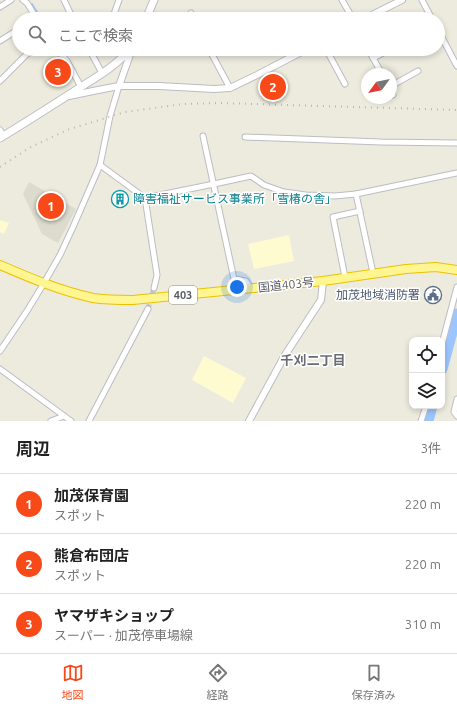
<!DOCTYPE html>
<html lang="ja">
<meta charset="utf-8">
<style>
:root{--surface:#fff;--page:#f6f6f6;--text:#222;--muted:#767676;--line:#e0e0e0;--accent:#f84919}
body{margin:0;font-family:Ubuntu,"Noto Sans JP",sans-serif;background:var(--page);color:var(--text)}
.controls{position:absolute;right:12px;bottom:12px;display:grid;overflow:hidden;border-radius:8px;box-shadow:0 2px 6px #0003}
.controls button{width:36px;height:36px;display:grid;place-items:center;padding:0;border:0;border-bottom:1px solid var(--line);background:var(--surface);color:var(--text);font:20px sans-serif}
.compass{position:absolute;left:361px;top:68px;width:36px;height:36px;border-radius:50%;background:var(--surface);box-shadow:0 2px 6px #0003;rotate:237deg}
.you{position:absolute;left:237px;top:287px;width:14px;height:14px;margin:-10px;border:3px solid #fff;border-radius:50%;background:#1a73e8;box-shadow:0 0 0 6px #1a73e833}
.badge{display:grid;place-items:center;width:26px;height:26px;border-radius:50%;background:var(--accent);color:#fff;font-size:13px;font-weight:700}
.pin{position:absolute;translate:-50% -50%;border:2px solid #fff;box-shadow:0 1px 4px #0006}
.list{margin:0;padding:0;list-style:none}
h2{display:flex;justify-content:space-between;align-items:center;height:52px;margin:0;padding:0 16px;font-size:17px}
h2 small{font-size:13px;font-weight:400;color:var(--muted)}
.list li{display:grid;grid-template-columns:26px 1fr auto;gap:12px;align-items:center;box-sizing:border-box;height:60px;padding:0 16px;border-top:1px solid var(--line)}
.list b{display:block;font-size:15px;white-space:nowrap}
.list p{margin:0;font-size:13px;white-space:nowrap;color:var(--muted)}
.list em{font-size:13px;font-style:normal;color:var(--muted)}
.icon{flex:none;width:22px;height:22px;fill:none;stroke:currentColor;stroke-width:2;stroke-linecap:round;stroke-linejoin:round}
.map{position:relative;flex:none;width:457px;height:421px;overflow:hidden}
.search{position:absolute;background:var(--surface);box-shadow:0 2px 6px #0003;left:12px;right:12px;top:12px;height:44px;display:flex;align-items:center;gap:10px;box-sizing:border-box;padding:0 14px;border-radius:22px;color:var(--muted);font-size:15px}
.sheet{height:232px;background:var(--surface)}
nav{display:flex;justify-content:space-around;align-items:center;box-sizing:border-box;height:56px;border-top:1px solid var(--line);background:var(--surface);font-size:11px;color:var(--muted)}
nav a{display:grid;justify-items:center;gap:2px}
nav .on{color:var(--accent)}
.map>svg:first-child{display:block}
</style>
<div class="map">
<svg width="457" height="421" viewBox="0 0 457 421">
<rect width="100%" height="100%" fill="#edebde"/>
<g fill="#fffbd1">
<polygon points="0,220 9,223 4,234 0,232"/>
<polygon points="289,235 294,261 254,269 248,244"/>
<polygon points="204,356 246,378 233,403 192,380"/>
</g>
<polygon fill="#dcdbcd" points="29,182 76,209 58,243 42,234 23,194"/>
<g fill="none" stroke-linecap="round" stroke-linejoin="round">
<polyline stroke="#9cc6ff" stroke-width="2" points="32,4 41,19"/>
<g stroke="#9cc6ff" stroke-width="11">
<polyline points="442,369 457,314"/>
<polyline points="428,421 432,406"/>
</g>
<polyline stroke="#c8c7bf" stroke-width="5" stroke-dasharray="5 2.5" stroke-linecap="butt" points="148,309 154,288"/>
<g stroke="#bcbdc4" stroke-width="7">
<g id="minor">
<polyline points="23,0 27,3 37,19"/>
<polyline points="64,0 73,19"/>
<polyline points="119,0 114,14 114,15 125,19"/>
<polyline points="342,0 353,19"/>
<polyline points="422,0 432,19"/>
<polyline points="0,7 11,0"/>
<polyline points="191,13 194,19"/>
<polyline points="438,30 457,66"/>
<polyline points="0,41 19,29"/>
<polyline points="56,49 67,61 81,87"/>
<polyline points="89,49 102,73"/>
<polyline points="209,49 230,88"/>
<polyline points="326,49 345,84"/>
<polyline points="368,49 382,74"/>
<polyline points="373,58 391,49"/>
<polyline points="0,81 26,55 35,49"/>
<polyline points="391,86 418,71"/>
<polyline points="391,92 393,95"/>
<polyline points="0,130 4,136"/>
<polyline points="203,136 234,279 246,281 250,288"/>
<polyline points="245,137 381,142 457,143"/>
<polyline points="100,165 145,198 157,275 154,288"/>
<polyline points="356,194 373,273"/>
<polyline points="145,198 214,184 251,176 264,185 284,192 306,195 335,196 356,194 457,173"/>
<polyline points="345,277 333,217 360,211"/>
<polyline points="442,344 457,287"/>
<polyline points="0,351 27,311 44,283 60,255 73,227 100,165 110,116 119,86"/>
<polyline points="0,369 71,421"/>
<polyline points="457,399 454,412 457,416"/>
<polyline points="51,421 64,416"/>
<polyline points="89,421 148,309"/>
<polyline points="421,421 426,406"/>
</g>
</g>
<g stroke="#bcbdc4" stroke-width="8">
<g id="tertiary">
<polyline points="364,19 402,0"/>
<polyline points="119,86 132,49"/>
<polyline points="69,96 98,90 119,86 159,86 214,89 230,88 257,75 307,49"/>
<polyline points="249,421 285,355 321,300 323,281"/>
</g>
</g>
<g stroke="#bcbec6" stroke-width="9">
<g id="secondary">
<polyline points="146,19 154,0"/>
<path d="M 0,138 C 28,121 56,103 84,85 C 100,75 118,64 130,49"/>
</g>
</g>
<g stroke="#ebc200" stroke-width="10">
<path id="trunk" d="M 0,265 C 30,278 61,291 93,298 C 106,300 119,300 133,300 L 323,281 L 406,269 L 436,267 L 457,270"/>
</g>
<use href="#minor" stroke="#fff" stroke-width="5"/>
<use href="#tertiary" stroke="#fff" stroke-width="6"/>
<use href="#secondary" stroke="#fff" stroke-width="7"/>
<use href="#trunk" stroke="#fff692" stroke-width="8"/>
<polyline stroke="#b5b6b6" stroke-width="2" stroke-dasharray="1 5" stroke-linecap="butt" points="0,167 29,148 67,130 125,112 183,104 220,103 457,110"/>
</g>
<defs>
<g id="building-ring" transform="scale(0.9)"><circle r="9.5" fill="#fff" stroke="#0f9aa8" stroke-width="1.5"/><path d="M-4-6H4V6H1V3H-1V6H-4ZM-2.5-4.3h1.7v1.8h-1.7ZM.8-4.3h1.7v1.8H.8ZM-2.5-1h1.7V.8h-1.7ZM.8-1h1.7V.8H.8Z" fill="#0f9aa8"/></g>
<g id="civic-ring" transform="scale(0.9)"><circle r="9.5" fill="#fff" stroke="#5c6f8a" stroke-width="1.5"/><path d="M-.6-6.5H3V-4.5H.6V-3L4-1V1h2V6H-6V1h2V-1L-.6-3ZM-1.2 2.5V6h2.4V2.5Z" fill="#5c6f8a"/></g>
</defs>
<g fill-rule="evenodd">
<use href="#building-ring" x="120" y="199"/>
<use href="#civic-ring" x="433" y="295"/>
</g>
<g text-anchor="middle" stroke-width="3" stroke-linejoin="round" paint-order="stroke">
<rect fill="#fff" stroke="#8a8c90" stroke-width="1" x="169" y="286" width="28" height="18" rx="3"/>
<g font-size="11" font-weight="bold" fill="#585b61">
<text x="183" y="299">403</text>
</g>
<g font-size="12" fill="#0d838f" stroke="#fff" text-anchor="start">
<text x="133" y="203">障害福祉サービス事業所「雪椿の舎」</text>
</g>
<g font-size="12" fill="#585b61" stroke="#fff">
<text transform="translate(286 285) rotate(-6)" y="4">国道403号</text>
</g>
<g font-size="12" fill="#4e5e75" stroke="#fff" text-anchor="end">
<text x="420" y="299">加茂地域消防署</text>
</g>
<g font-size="13" font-weight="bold" fill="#696d73" stroke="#fff">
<text x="313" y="365">千刈二丁目</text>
</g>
</g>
</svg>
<div class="controls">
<button><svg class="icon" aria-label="locate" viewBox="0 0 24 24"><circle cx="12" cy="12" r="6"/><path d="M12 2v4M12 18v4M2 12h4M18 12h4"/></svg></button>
<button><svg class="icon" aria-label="layers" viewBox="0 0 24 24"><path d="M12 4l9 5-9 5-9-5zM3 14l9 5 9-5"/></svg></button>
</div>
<svg class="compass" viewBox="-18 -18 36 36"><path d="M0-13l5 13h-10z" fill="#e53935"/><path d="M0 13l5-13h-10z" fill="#767676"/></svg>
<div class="you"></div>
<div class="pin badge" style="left:51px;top:206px">1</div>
<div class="pin badge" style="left:273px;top:87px">2</div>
<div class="pin badge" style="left:58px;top:72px">3</div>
<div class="search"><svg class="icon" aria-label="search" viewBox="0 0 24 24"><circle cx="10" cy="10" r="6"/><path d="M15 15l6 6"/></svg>ここで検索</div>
</div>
<section class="sheet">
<h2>周辺<small>3件</small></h2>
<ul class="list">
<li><span class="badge">1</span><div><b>加茂保育園</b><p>スポット</p></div><em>220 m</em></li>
<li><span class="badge">2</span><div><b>熊倉布団店</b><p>スポット</p></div><em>220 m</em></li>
<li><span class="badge">3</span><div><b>ヤマザキショップ</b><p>スーパー · 加茂停車場線</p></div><em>310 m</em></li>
</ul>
</section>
<nav>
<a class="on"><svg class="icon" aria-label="map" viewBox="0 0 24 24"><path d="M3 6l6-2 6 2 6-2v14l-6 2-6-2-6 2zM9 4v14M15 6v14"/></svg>地図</a>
<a><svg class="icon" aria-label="directions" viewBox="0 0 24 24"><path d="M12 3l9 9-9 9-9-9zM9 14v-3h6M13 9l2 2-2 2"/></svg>経路</a>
<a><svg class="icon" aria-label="saved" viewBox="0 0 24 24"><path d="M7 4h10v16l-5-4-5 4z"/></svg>保存済み</a>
</nav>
